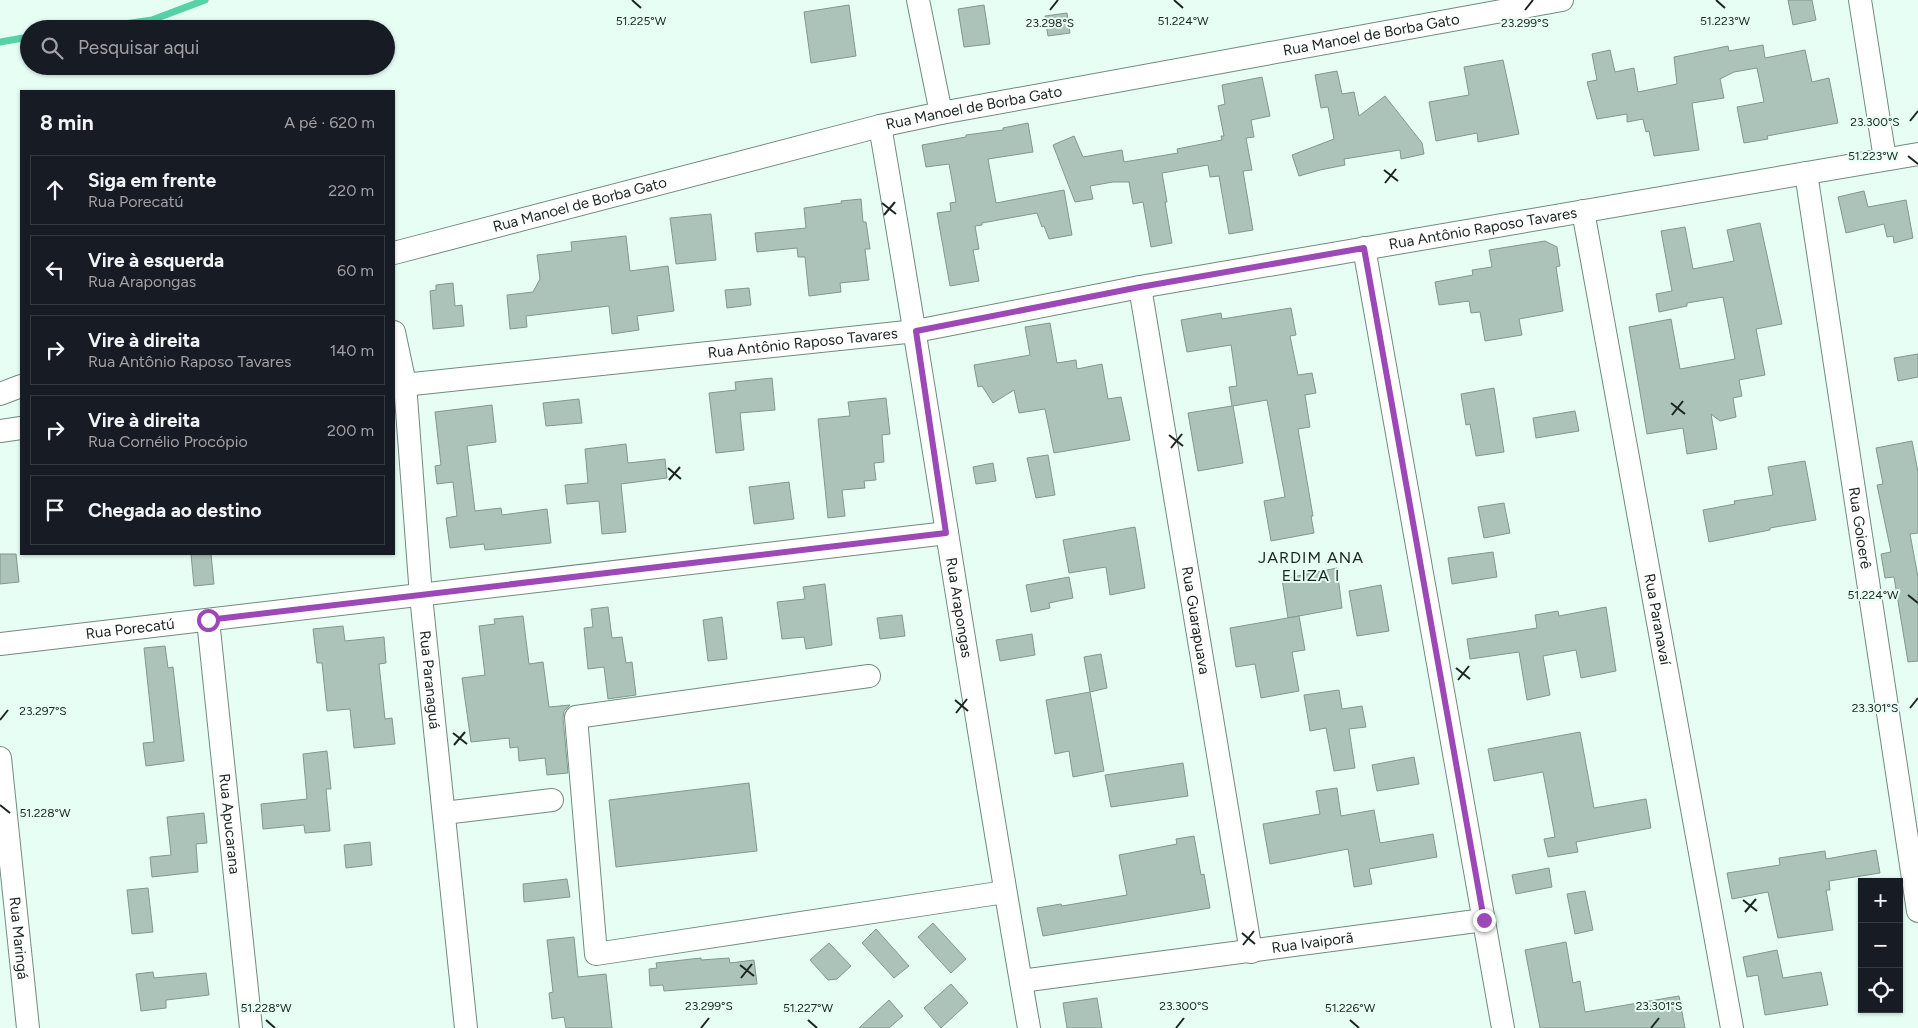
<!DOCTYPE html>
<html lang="pt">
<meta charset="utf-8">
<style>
:root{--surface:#171b24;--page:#242831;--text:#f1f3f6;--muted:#9ea1a6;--line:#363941}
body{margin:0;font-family:Figtree,sans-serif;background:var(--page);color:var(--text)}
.controls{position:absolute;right:15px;bottom:15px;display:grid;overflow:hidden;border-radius:0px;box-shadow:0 1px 4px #0004}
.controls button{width:45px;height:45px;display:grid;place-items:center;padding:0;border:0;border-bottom:1px solid var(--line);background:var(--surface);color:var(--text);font:25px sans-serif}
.stop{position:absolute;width:15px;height:15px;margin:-11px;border:4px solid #9c48b7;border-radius:50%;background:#fff}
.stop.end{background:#9c48b7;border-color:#fff;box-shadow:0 1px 5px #0008}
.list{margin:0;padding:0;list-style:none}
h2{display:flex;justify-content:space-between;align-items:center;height:65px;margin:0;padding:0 20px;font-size:21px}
h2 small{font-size:16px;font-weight:400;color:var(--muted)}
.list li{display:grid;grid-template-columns:32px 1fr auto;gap:15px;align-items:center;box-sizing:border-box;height:70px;margin:0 10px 10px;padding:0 10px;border:1px solid var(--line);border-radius:0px}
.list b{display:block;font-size:19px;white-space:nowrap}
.list p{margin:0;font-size:16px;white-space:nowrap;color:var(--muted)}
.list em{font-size:16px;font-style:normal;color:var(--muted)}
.icon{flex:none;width:28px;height:28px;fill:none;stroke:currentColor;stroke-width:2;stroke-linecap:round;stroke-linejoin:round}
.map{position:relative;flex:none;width:1918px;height:1028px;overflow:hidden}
.search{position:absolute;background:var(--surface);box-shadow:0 1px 4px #0004;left:20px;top:20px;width:375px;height:55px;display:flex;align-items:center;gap:12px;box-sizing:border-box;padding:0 18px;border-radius:28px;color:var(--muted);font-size:19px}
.panel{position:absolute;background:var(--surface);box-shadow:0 1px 4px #0004;left:20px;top:90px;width:375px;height:465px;border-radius:0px}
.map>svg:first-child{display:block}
</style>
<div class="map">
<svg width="1918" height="1028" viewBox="0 0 1918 1028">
<rect width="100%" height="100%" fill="#e6fef4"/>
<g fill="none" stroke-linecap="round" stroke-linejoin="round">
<g stroke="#55d2a7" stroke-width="7">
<polyline points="90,29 152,20 205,0"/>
<polyline points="0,42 29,37"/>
</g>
</g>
<g fill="#acc3b9" stroke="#82988f">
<polygon points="1788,0 1812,0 1816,20 1793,25"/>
<polygon points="849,5 856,56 811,63 804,12"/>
<polygon points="984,5 990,44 964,47 958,9"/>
<polygon points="1067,13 1070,33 1048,36 1045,16"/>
<polygon points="1763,45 1765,58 1805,50 1812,82 1829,78 1838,123 1767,136 1768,139 1744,143 1737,107 1764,102 1757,68 1734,72 1720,79 1724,98 1692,103 1699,150 1654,156 1649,131 1646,132 1643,119 1627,122 1627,114 1597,119 1587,82 1597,80 1592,54 1610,50 1615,72 1634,68 1638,92 1677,84 1674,57 1728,46 1729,51"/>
<polygon points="1503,60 1519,134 1478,142 1477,133 1436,141 1429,102 1469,95 1464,67"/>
<polygon points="1337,71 1342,94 1354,92 1359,116 1385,96 1422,143 1424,154 1401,159 1400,150 1344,159 1345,165 1320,170 1299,176 1292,155 1334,139 1328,107 1321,108 1315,75"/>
<polygon points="1262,77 1270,116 1251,120 1254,137 1246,138 1252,170 1243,171 1253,230 1229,234 1219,176 1210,177 1208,165 1162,173 1167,202 1165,202 1172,243 1151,247 1143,202 1133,204 1129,182 1113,182 1090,186 1093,199 1075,202 1053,145 1074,136 1083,157 1122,150 1124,162 1178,153 1177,149 1222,140 1221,136 1224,136 1218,106 1225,104 1222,85"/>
<polygon points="1028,123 1033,152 988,159 996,203 1064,190 1072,235 1049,239 1044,226 1042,227 1037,213 982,223 982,225 975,226 979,249 973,250 979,281 950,286 937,213 951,211 950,203 956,202 949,164 926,167 922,145 966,137 966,135 1003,130 1003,128"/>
<polygon points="1864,191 1868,207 1906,200 1913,238 1894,243 1893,236 1887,237 1884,224 1846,233 1838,197"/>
<polygon points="861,199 863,222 866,222 870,249 865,249 869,280 840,283 841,292 809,296 805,257 798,257 797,248 757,252 755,233 806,228 804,208 842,203 841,201"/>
<polygon points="711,214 716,260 676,264 670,218"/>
<polygon points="1760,223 1782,324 1756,329 1765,375 1739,380 1742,396 1733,398 1736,417 1720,421 1711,414 1717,449 1687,454 1683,428 1647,434 1629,327 1671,319 1680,369 1735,359 1723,297 1687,303 1687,306 1659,312 1656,294 1672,291 1661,231 1685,227 1693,269 1734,261 1727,230"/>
<polygon points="626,236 630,271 668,266 674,311 637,316 639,330 612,334 609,306 526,316 527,327 510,329 507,295 533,292 540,279 537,255 572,251 571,242"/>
<polygon points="1545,241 1557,247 1560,266 1556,267 1563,311 1519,319 1522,335 1485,341 1480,312 1471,313 1469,301 1439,305 1435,282 1473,275 1472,270 1492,267 1489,250"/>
<polygon points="453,283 455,306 462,305 464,326 433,329 430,291 436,290 436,285"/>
<polygon points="749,288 751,305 727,308 725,290"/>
<polygon points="1291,308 1296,335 1290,336 1298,375 1312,373 1316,393 1305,395 1310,427 1298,429 1313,516 1311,516 1314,533 1271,541 1264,501 1285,497 1267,400 1233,406 1243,463 1198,471 1188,413 1232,406 1229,387 1237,386 1231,345 1187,352 1181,320 1221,313 1222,319"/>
<polygon points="1050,323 1057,363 1076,360 1077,369 1102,364 1108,399 1121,397 1130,440 1054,453 1045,409 1019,413 1014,390 993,403 982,386 978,387 974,365 1030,355 1025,327"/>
<polygon points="1918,354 1918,377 1898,381 1894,358"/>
<polygon points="772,378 775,410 740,413 744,450 716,453 709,393 736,390 735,382"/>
<polygon points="1494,388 1504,452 1476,456 1470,424 1466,425 1461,394"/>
<polygon points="886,398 890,434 882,435 884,462 874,463 876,480 864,481 865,488 842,490 845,516 828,518 818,419 850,416 848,402"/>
<polygon points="579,399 582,423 546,426 543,403"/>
<polygon points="492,405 496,442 467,446 475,511 501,508 502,515 547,509 551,543 485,550 484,544 450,548 446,518 457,516 453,482 437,484 435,466 441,465 435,412"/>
<polygon points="1575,411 1579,431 1536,438 1533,418"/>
<polygon points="1912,441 1918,472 1918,533 1910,534 1918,577 1918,661 1908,662 1894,577 1885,578 1881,554 1891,552 1877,485 1883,484 1876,448"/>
<polygon points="626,444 628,463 665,459 667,478 621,484 626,532 602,534 599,501 567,504 565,485 588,483 585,449"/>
<polygon points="1048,455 1055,495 1036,498 1027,458"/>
<polygon points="1805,461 1816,520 1770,528 1770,530 1709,542 1703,510 1735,504 1734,501 1773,495 1768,467"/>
<polygon points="993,463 996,481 976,484 973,467"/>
<polygon points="789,482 794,519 754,524 749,487"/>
<polygon points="1504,503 1510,533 1484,538 1478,507"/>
<polygon points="1135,527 1145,588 1110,595 1106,567 1069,573 1063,540"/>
<polygon points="1493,552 1497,577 1452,584 1448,558"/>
<polygon points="0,554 16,554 19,582 0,584"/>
<polygon points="191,554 211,554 214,584 194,586"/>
<polygon points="1337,568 1342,608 1288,618 1282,579"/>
<polygon points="1069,577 1073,598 1049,603 1050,608 1031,612 1026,585"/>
<polygon points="825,584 832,645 806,649 804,637 782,639 777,602 805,599 803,587"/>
<polygon points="1381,585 1389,631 1357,636 1349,591"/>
<polygon points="608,607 612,638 622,637 626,663 632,662 636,695 608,699 604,667 588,669 584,628 593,627 591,609"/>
<polygon points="1606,607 1616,671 1581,678 1576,650 1543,656 1550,695 1527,700 1519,652 1470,659 1467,639 1537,628 1535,615 1558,611 1559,616"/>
<polygon points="902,615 905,636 880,639 877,618"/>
<polygon points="523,616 529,664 543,662 549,707 570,705 564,711 563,718 568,773 547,775 545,758 519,761 518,747 510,748 509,738 471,742 462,678 485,675 479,626 495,624 494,619"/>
<polygon points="1299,616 1305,650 1292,652 1299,691 1261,698 1255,664 1236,667 1230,628"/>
<polygon points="722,617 727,659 708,661 703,620"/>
<polygon points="343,626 345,641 384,637 386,663 379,664 385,719 392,718 395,744 354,748 350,709 327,711 322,663 317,663 313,629"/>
<polygon points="1032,634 1035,655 1000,661 996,640"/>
<polygon points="165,646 168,668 173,667 184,761 146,766 143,743 154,742 144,648"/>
<polygon points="1101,654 1107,688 1090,692 1084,657"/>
<polygon points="1339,690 1342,709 1362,706 1366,727 1349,729 1355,768 1334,771 1326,728 1310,731 1304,695"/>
<polygon points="1090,692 1104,771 1073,777 1069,751 1055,754 1046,700"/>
<polygon points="1580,732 1594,808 1646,799 1651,828 1576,842 1578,852 1548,857 1544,839 1555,837 1543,772 1494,781 1488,749"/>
<polygon points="327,751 331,789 326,789 330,831 305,833 304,825 263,829 261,804 307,799 303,754"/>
<polygon points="1414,757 1419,784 1377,791 1372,765"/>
<polygon points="1183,763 1188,796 1111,807 1105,775"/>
<polygon points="749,783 757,851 616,867 609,800"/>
<polygon points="1337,788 1341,816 1374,810 1380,843 1433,834 1437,857 1369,869 1372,884 1354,887 1348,849 1270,864 1263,824 1320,814 1316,791"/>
<polygon points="204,813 207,843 196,844 198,872 152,877 150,857 171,855 167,817"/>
<polygon points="1194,836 1201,875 1204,874 1210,908 1043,936 1037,908 1061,904 1062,906 1127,895 1119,855 1177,844 1176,839"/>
<polygon points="370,842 372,865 346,868 344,845"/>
<polygon points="1876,850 1880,873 1829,881 1830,890 1826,890 1833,930 1778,938 1768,892 1732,899 1727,873 1780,865 1779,858 1825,851 1826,859"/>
<polygon points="1549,868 1552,887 1516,894 1512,875"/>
<polygon points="567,879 570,897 524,902 523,884"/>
<polygon points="148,888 153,932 132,934 127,890"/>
<polygon points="1585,891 1593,930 1575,934 1567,894"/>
<polygon points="933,923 966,959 951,973 918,937"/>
<polygon points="876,929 909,966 894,978 862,943"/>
<polygon points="574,937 578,977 606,974 612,1028 566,1028 564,1017 552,1019 549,993 553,992 547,940"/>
<polygon points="1566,942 1573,983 1580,981 1585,1012 1679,996 1685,1028 1540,1028 1525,950"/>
<polygon points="829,943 851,966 837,979 828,980 810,960"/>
<polygon points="1777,950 1783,978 1821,972 1828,1005 1765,1015 1758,975 1747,977 1743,957"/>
<polygon points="701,958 701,960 729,958 730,963 754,960 757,984 664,991 663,985 650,986 649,969 657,968 656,963"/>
<polygon points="153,972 154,978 206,973 209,995 166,1000 166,1008 141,1011 136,974"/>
<polygon points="951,984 968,1003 941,1028 924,1008"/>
<polygon points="1097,998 1102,1028 1067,1028 1063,1003"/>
<polygon points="889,1000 903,1016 889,1028 859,1028"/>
</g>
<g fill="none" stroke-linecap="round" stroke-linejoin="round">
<g stroke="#72897f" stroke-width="24">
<g id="minor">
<polyline points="918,0 941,113"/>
<polyline points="1860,0 1885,159"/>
<path id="s1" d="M 880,126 C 932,426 976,728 1029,1028"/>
<path id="s2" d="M 1806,173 L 1918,911"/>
<path id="s3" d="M 1583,211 L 1732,1028"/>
<polyline points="1364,248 1503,1028"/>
<path id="s4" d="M 394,253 L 880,126 L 941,113 L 1562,0"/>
<path id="s5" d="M 1140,287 L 1251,952"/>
<path id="s6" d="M 394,332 L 405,384 L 421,596 L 466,1028"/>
<path id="s7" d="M 394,386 L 916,331 L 1140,287 L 1918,154"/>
<polyline points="0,394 21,386"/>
<polyline points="0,431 21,428"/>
<path id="s8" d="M 208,620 L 251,1028"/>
<path id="s9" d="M 0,644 L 947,533"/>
<polyline points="869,676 576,717 596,954 1005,892"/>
<path id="s10" d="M 0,758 L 28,1028"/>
<polyline points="444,813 552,800"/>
<path id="s11" d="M 1021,981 L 1484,920"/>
</g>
</g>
<use href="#minor" stroke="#fff" stroke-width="22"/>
</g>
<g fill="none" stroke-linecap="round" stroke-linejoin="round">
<polyline stroke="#9c48b7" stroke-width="6" points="208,620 946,533 916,331 1140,287 1364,248 1484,920"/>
</g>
<path fill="none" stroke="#1c2521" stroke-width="2" d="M 632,0 L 641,8M 1174,0 L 1183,8M 1716,0 L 1725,8M 1050,10 L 1058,0M 1525,10 L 1533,0M 1910,121 L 1918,111M 1908,156 L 1918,164M 1384,170 L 1398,181M 1385,183 L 1396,169M 882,203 L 896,214M 884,215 L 895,202M 1671,403 L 1685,414M 1672,415 L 1683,401M 1169,435 L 1183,446M 1171,448 L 1182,434M 668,468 L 681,479M 669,480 L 680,467M 1908,595 L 1918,603M 1456,668 L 1470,679M 1458,680 L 1469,666M 955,700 L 968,711M 1910,708 L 1918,698M 956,713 L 967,699M 0,720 L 8,710M 453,733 L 467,744M 454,745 L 465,732M 0,805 L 10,813M 1743,900 L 1757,911M 1745,912 L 1756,899M 1242,933 L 1255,944M 1243,945 L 1254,931M 740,965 L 754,976M 741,978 L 752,964M 266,1020 L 275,1028M 808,1020 L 817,1028M 1350,1020 L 1359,1028M 701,1028 L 709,1018M 1176,1028 L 1184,1018M 1651,1028 L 1659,1018"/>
<g text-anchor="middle" stroke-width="4" stroke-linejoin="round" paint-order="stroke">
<g font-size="15" fill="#1c2521" stroke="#e6fef4">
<text dy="5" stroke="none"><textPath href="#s4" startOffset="1002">Rua Manoel de Borba Gato</textPath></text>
<text dy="5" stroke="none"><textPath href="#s4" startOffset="598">Rua Manoel de Borba Gato</textPath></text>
<text dy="5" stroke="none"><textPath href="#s4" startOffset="192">Rua Manoel de Borba Gato</textPath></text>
<text dy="5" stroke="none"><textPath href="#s7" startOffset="1101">Rua Antônio Raposo Tavares</textPath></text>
<text dy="5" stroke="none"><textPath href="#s7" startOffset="411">Rua Antônio Raposo Tavares</textPath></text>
<text dy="5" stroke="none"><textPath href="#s2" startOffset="359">Rua Goioerê</textPath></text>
<text dy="5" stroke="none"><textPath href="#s1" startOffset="488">Rua Arapongas</textPath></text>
<text dy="5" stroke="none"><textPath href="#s5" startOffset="338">Rua Guarapuava</textPath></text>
<text dy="5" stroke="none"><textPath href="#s3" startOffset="415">Rua Paranavaí</textPath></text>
<text dy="5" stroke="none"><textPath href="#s9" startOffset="131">Rua Porecatú</textPath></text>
<text dy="5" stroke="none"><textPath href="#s6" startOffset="350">Rua Paranaguá</textPath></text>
<text dy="5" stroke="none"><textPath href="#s8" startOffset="205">Rua Apucarana</textPath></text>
<text dy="5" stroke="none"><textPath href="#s10" startOffset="181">Rua Maringá</textPath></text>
<text dy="5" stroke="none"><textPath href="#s11" startOffset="294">Rua Ivaiporã</textPath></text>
</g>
<g font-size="16" letter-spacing="1" fill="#1c2521" stroke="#e6fef4">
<text x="1311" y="563">JARDIM ANA<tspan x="1311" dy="18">ELIZA I</tspan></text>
</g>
</g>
<g font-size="12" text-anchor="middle" fill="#1c2521" stroke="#e6fef4" stroke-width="4" stroke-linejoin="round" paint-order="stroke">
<text x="641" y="25">51.225°W</text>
<text x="1183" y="25">51.224°W</text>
<text x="1725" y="25">51.223°W</text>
<text x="1050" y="27">23.298°S</text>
<text x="1525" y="27">23.299°S</text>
<text x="1875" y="126">23.300°S</text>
<text x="1873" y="160">51.223°W</text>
<text x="1873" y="599">51.224°W</text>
<text x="1875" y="712">23.301°S</text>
<text x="43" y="715">23.297°S</text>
<text x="45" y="817">51.228°W</text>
<text x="709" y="1010">23.299°S</text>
<text x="1184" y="1010">23.300°S</text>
<text x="1659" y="1010">23.301°S</text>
<text x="266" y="1012">51.228°W</text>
<text x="808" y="1012">51.227°W</text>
<text x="1350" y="1012">51.226°W</text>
</g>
</svg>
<div class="controls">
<button>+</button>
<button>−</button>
<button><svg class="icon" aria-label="locate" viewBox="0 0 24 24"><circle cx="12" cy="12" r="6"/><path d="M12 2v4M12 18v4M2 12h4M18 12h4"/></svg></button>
</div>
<div class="stop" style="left:208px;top:620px"></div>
<div class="stop end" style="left:1484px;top:920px"></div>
<div class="search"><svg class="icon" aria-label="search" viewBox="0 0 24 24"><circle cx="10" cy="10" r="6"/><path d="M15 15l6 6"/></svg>Pesquisar aqui</div>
<section class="panel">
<h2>8 min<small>A pé · 620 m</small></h2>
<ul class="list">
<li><svg class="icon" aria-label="ahead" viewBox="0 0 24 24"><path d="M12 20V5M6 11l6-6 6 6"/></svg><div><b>Siga em frente</b><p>Rua Porecatú</p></div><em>220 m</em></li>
<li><svg class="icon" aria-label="left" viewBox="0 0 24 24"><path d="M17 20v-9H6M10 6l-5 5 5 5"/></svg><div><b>Vire à esquerda</b><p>Rua Arapongas</p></div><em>60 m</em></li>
<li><svg class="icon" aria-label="right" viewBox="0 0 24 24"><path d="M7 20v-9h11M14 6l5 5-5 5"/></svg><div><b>Vire à direita</b><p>Rua Antônio Raposo Tavares</p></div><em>140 m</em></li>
<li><svg class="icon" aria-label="right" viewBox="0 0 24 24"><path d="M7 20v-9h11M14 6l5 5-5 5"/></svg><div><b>Vire à direita</b><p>Rua Cornélio Procópio</p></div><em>200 m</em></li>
<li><svg class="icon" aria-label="arrive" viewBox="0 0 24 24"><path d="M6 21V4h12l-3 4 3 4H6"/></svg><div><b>Chegada ao destino</b></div></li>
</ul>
</section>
</div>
